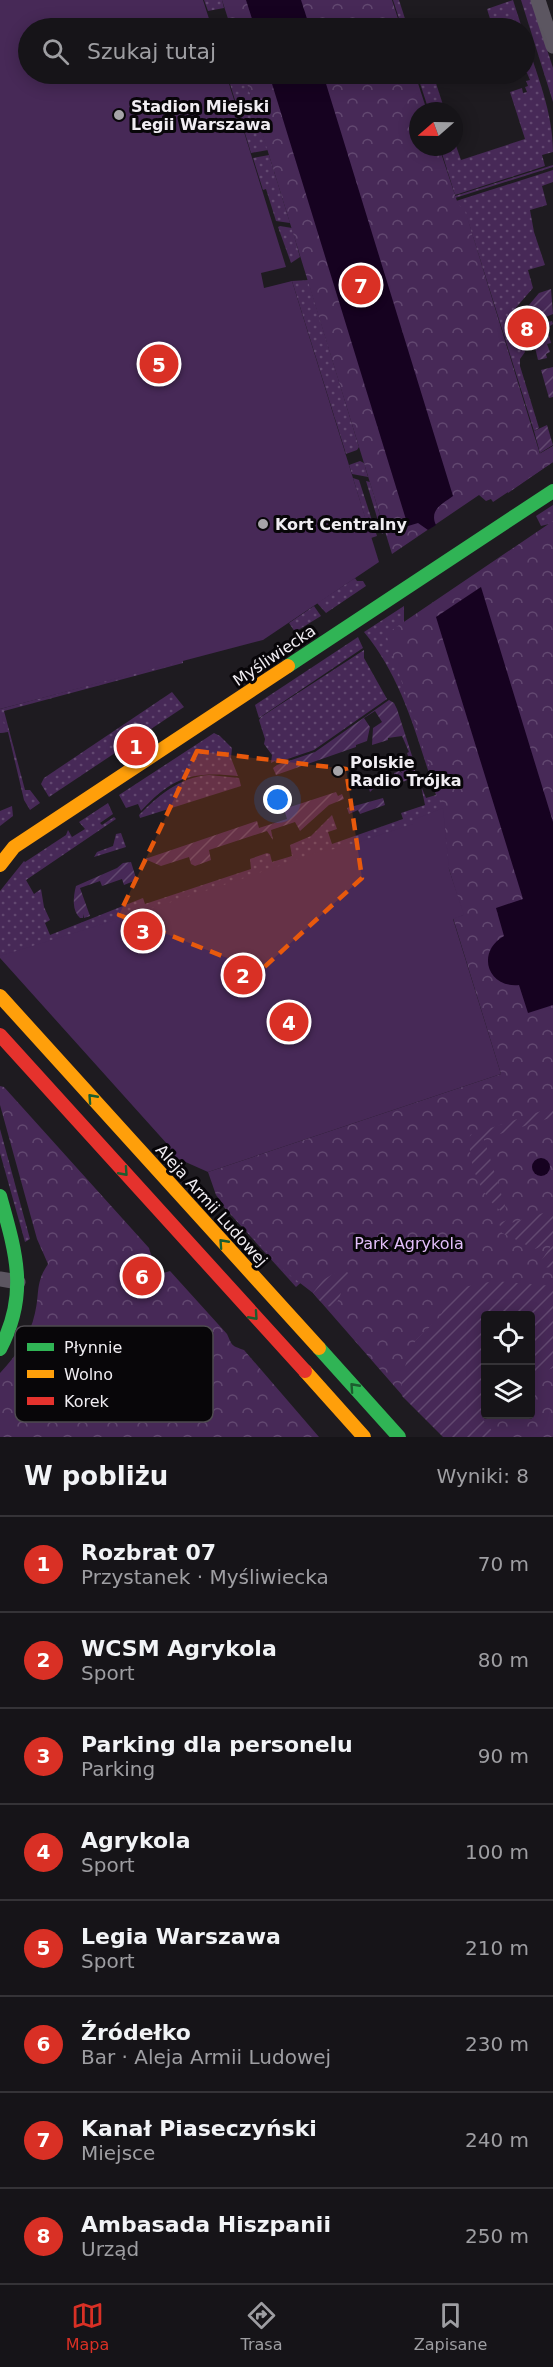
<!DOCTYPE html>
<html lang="pl">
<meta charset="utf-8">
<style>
:root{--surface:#161418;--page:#232125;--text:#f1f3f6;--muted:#9e9ea2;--line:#353337;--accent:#d93025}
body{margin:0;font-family:"DejaVu Sans",sans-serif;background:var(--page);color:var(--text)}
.controls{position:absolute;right:18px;bottom:18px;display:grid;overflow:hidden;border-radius:6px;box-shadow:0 3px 15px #0003}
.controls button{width:54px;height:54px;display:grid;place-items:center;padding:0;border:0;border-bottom:2px solid var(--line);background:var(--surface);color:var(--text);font:30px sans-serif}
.compass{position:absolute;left:409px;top:102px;width:54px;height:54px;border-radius:50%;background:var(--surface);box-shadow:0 3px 15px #0003;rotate:250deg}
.you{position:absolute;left:278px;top:800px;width:21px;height:21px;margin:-15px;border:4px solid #fff;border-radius:50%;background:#1a73e8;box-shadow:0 0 0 9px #1a73e833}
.badge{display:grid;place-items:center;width:39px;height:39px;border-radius:50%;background:var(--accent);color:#fff;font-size:20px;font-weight:700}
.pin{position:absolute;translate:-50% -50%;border:3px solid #fff;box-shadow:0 2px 6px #0006}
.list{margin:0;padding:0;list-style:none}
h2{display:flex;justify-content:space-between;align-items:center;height:78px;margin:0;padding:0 24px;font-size:26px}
h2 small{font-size:20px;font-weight:400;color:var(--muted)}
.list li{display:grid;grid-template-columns:39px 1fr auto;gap:18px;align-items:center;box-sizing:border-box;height:96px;padding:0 24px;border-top:2px solid var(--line)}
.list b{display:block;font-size:22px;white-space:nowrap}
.list p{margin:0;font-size:20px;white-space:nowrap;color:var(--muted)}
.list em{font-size:20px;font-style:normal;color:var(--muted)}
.icon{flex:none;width:33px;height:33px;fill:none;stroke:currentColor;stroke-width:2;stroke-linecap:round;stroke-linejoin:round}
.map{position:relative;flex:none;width:553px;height:1437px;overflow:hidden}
.search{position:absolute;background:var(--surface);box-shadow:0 3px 15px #0003;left:18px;right:18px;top:18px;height:66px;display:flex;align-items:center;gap:15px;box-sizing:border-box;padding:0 21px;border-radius:33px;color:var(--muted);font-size:22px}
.sheet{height:846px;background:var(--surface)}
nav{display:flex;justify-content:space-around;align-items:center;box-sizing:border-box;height:84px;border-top:2px solid var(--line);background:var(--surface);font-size:16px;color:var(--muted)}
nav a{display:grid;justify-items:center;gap:3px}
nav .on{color:var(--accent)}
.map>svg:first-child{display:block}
</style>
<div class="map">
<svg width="553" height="1437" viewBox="0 0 553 1437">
<defs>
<pattern id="grass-dots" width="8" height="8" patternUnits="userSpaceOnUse" patternTransform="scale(1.5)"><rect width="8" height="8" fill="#472957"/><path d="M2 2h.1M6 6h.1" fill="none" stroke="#624870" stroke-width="1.8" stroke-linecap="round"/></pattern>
<pattern id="forest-crowns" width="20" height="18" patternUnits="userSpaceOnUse" patternTransform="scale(1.5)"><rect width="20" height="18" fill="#472957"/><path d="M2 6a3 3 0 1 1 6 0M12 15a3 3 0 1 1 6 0" fill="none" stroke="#624870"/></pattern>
<pattern id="garden-furrows" width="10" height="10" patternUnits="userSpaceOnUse" patternTransform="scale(1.5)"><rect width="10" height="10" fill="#472957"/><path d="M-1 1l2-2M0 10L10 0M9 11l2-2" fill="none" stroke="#624870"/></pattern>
</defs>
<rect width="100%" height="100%" fill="#1e1b20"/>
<g fill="url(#grass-dots)">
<polygon points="204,0 222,0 224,8 208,11"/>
<polygon points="393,0 399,0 408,28 402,28"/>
<polygon points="513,0 522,28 497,28 496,26 494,28 490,28 488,24 491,22 487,9"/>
<polygon points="521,0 531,0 553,68 553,102"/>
<path d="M 525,37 C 537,75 553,112 553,152 L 542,155 L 545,166 L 455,195 L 440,147 L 454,147 L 454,140 L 461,160 L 525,139 L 510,92 L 522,88 L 523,93 L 527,92 L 525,87 L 528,86 L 526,81 L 530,80 L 527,73 L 525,73 Z"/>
<polygon points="227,74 244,74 268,150 251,153"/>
<polygon points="417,74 433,74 445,111 429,111"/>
<polygon points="269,155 290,223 276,221 266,189 263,190 253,158"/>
<polygon points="553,165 553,167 455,198 455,196"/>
<polygon points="553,170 553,182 542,186 547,205 530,210 534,232 545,265 528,270 533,288 513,311 525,352 520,359 520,366 539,428 534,431 465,211 540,454 553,446 553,462 508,493 456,201"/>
<polygon points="280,226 292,228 300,257 291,263 278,227"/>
<polygon points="308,280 359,447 357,450 346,454 292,281"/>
<polygon points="360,461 364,463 368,477 352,474 349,465"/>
<polygon points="353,478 359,480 377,536 371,538"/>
<polygon points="366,481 370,482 385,532 382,534"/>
<polygon points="553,505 553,523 541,526 536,516"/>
<polygon points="355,578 357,581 363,581 366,586 326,613 317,603"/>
<polygon points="314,606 321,616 295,632 289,623"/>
<path d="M 404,606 L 404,623 L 453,808 L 449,869 L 429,822 L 0,958 L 0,891 L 24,861 L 25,862 L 66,835 L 68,830 L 72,837 L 85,829 L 79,822 L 108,803 L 113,814 L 100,823 L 102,825 L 114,817 L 116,819 L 26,880 L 34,894 L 41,889 L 44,907 L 50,920 L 45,923 L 50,935 L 143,898 L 145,904 L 251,869 L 250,859 L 267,853 L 270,854 L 272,862 L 292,856 L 290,845 L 311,836 L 332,815 L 337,829 L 328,832 L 332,844 L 403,819 L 401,813 L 425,805 L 421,786 L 426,798 L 436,795 C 417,738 403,679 364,632 Z"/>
<polygon points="358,637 363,648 259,718 255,705"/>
<polygon points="364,650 364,658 387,699 314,750 276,763 275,761 271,763 272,755 264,744 265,739 259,720 261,717"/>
<polygon points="183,660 183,663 4,711 25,790 30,790 40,803 30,810 24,800 8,732 0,733 0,709"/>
<polygon points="172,692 184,707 49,797 41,784 44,778"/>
<path d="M 214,733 L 220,736 L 232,748 L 231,758 L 238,776 C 193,771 172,777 141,811 L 138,804 L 126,808 L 119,795 Z"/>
<path d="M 209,775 L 239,778 L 241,786 L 140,818 L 139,815 C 159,795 180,777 209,775 Z"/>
<polygon points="12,806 13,816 0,826 0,811"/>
<polygon points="121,833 126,847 94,857 97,852 113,846 116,834"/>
<polygon points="0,1129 30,1239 25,1242 0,1153"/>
<polygon points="229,1205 305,1279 296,1287 223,1206"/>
</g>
<g fill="url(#forest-crowns)" fill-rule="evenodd">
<polygon points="222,0 392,0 401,28 231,28"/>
<polygon points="244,74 415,74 427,111 418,111 418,147 439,147 458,204 465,211 539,454 553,446 553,462 493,502 491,499 486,501 479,495 392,554"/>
<path d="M 553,521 L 553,1437 L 448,1437 L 402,1395 L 313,1293 L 287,1273 L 229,1212 L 216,1195 L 208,1172 L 501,1074 L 453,918 L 463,915 L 449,869 L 443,808 L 386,634 ZM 486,1316 L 530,1316 L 530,1414 L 486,1414 Z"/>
<path d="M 0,1086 L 4,1087 L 149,1248 L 157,1275 L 170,1271 L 227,1334 C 233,1347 231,1345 244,1350 L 319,1437 L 0,1437 L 0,1373 C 16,1356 30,1337 35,1313 C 40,1293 35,1283 48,1264 L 37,1239 L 0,1105 Z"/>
</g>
<g fill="url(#garden-furrows)">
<polygon points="551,289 553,314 541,319 530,331 524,311 539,293"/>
<polygon points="552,321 553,324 547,328 551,343 547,344 550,352 546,354 547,358 538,360 533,339 544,323"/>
<polygon points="553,367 553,397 549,398 541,370"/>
<polygon points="547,425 553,445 540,453 534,431"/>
<path d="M 389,700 L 394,703 L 397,709 L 415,765 L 415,773 C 405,785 401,781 388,782 C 380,782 375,787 370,792 L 367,782 L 371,783 L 371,780 L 379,780 L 379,778 L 394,775 L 394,773 L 399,771 L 402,773 L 401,771 L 406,769 L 409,771 L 412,767 L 407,753 L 409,752 L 402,736 L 388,738 L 388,740 L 372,745 L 373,728 L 382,722 L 375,711 L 364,718 L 370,727 L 367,741 L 356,745 L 356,747 L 276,775 L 273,768 L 277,765 L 315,752 Z"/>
<polygon points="336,792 338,796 342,794 344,799 329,805 300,831 295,822 271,830 273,840 267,831 209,850 211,860 195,866 191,864 189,857 161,866 145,859 257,821 259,828 287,819 284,809"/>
<polygon points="383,798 385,805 360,814 358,810 349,814 347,808"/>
<path d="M 131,862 L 136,878 L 134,881 L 124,885 L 122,879 L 102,886 L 100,881 L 80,888 L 90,916 L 84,918 L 83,914 L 83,918 L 80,918 C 72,911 73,897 76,886 L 117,868 L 123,863 Z"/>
<path d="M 553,1107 L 553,1117 L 484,1139 L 506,1209 L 501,1211 C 480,1195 467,1161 470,1135 Z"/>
<path d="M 553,1210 L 553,1268 L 543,1267 L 541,1261 L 551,1246 L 544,1245 L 535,1249 C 523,1244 514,1238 502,1233 L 499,1223 L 510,1219 L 511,1223 Z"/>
<path d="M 343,1268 L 349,1274 C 348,1280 345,1282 343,1287 C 341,1290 341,1293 340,1296 C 333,1316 321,1303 313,1293 L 323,1280 Z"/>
<polygon points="494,1281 553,1286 553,1368 531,1376 530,1316 486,1316 485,1408 480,1416 497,1437 443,1437 402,1396 401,1379 411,1348 416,1340 439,1318 454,1289"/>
</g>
<g fill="#472957">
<polygon points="0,0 203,0 212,28 28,28 28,74 226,74 286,267 261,273 264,288 292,281 379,562 263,640 0,709 6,732 0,733"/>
<path d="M 443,808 L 449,869 L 464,915 L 453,919 L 501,1074 L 208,1172 L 172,1156 L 168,1145 L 0,958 L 0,956 C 105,923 214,890 318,852 L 340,848 L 404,827 L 413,824 L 413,820 Z"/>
</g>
<g fill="#160220">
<polygon points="246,0 301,0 310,28 255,28"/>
<path d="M 269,74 L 323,74 L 453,496 C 442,504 429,510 436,525 L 428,530 L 418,523 L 408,526 Z"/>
<path d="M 481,587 L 553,822 L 553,1005 L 528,1013 L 519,985 C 487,988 476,952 504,936 L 496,908 L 523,899 L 436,617 Z"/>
<circle cx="541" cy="1167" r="9"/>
</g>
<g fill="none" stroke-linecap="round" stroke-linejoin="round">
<g stroke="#5c5661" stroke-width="15">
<polyline points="538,0 553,46"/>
<polyline points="0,1279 18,1282"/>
</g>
<g stroke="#30b455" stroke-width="14">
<polyline points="288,666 553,491"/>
<path d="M 0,1196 C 16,1253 29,1294 0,1349"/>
<polyline points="319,1348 399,1437"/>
</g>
<g stroke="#ff9f0a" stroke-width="14">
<polyline points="0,865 14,847 288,666"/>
<polyline points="0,996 319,1348"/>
<polyline points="305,1371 364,1437"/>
</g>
<polyline stroke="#e5322d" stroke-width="14" points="0,1035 305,1371"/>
</g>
<defs><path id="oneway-chevron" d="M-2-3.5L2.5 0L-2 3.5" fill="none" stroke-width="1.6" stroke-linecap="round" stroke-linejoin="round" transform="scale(1.5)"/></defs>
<g stroke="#1c5d2f">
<use href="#oneway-chevron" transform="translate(92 1098) rotate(-132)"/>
<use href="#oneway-chevron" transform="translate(124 1172) rotate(48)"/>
<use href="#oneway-chevron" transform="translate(223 1243) rotate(-132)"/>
<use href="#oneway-chevron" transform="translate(254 1316) rotate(48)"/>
<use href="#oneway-chevron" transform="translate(354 1387) rotate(-132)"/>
</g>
<path fill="#e8590c" fill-opacity="0.2" stroke="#e8590c" stroke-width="4.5" stroke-dasharray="12 8" stroke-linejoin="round" d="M 197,751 L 346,769 L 362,878 L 260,971 L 119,915 Z"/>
<g fill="#a6a4a8" stroke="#080609" stroke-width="2">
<circle cx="119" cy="115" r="6"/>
<circle cx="263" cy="524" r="6"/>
<circle cx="338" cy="771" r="6"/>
</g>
<g text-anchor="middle" stroke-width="6" stroke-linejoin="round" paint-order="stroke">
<g font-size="16" font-weight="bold" fill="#f0edf2" stroke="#080609" text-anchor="start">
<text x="131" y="112">Stadion Miejski<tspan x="131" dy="18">Legii Warszawa</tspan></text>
<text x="275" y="530">Kort Centralny</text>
<text x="350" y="768">Polskie<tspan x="350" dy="18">Radio Trójka</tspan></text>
</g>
<g font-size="16" fill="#f0edf2" stroke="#080609">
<text transform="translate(274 655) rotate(-34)" y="6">Myśliwiecka</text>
<text transform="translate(212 1205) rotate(48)" y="6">Aleja Armii Ludowej</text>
</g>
<g font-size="16" fill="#e4bffb" stroke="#080609">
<text x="409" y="1249">Park Agrykola</text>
</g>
</g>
<rect x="15" y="1326" width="198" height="96" rx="9" fill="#080609" stroke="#4e4b4f" stroke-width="1.5"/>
<rect x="27" y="1343" width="27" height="8" fill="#30b455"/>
<rect x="27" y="1370" width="27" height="8" fill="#ff9f0a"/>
<rect x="27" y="1397" width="27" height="8" fill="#e5322d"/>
<g font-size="16" fill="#f0edf2">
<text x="64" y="1353">Płynnie</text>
<text x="64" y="1380">Wolno</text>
<text x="64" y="1407">Korek</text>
</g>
</svg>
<div class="controls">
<button><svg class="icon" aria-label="locate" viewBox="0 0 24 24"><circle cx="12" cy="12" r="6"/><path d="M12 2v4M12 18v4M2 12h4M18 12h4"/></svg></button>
<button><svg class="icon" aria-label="layers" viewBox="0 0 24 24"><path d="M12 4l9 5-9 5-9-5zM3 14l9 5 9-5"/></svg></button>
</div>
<svg class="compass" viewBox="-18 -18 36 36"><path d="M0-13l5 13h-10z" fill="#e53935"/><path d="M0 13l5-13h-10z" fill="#9e9ea2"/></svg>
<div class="you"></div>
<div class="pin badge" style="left:136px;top:746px">1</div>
<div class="pin badge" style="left:243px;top:975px">2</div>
<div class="pin badge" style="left:143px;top:931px">3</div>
<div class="pin badge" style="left:289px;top:1022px">4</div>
<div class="pin badge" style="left:159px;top:364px">5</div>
<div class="pin badge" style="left:142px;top:1276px">6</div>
<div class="pin badge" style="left:361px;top:285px">7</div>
<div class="pin badge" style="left:527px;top:328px">8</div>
<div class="search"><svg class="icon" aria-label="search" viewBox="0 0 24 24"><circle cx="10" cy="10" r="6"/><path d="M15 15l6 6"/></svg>Szukaj tutaj</div>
</div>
<section class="sheet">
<h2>W pobliżu<small>Wyniki: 8</small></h2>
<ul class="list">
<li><span class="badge">1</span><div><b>Rozbrat 07</b><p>Przystanek · Myśliwiecka</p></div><em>70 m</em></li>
<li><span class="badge">2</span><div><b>WCSM Agrykola</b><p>Sport</p></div><em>80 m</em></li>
<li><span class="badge">3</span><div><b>Parking dla personelu</b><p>Parking</p></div><em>90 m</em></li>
<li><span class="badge">4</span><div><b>Agrykola</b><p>Sport</p></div><em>100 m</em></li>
<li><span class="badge">5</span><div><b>Legia Warszawa</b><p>Sport</p></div><em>210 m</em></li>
<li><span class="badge">6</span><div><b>Źródełko</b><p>Bar · Aleja Armii Ludowej</p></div><em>230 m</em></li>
<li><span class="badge">7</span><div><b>Kanał Piaseczyński</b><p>Miejsce</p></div><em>240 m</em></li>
<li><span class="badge">8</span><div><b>Ambasada Hiszpanii</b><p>Urząd</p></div><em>250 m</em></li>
</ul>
</section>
<nav>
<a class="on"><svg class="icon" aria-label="map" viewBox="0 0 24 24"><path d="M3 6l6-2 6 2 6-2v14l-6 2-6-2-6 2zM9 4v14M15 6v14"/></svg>Mapa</a>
<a><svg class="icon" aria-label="directions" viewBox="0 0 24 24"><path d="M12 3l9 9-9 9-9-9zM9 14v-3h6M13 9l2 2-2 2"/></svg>Trasa</a>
<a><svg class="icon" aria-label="saved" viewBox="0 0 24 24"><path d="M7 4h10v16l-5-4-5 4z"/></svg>Zapisane</a>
</nav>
